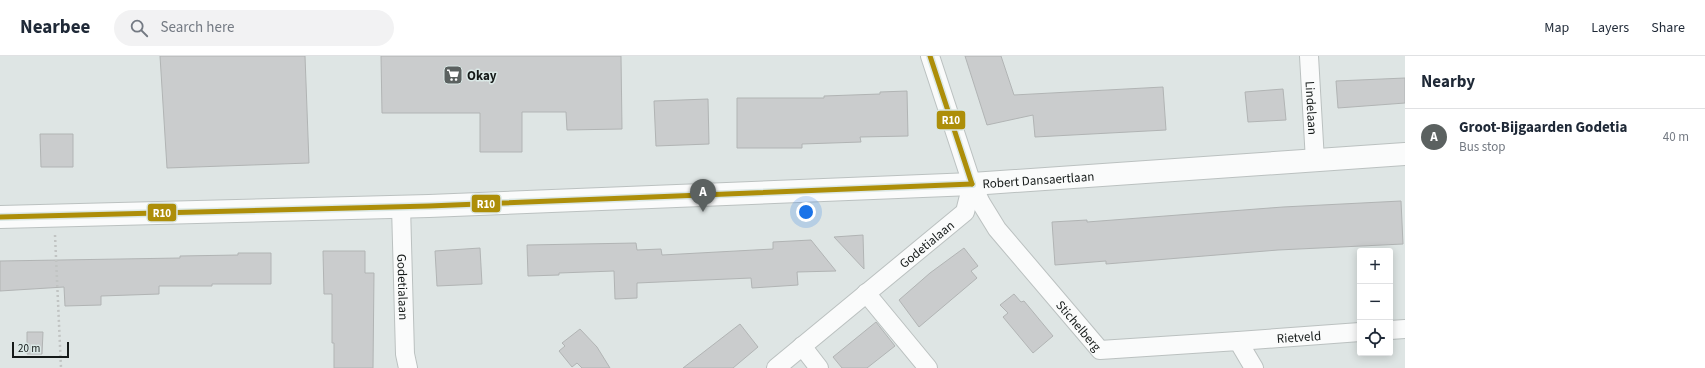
<!DOCTYPE html>
<meta charset="utf-8">
<style>
:root{--surface:#fff;--page:#f2f2f3;--text:#1f2937;--muted:#747a83;--line:#e0e1e3;--accent:#5b6160}
body{margin:0;font-family:"Source Sans 3",sans-serif;background:var(--page);color:var(--text)}
.controls{position:absolute;right:12px;bottom:12px;display:grid;overflow:hidden;border-radius:4px;box-shadow:0 2px 10px #0003}
.controls button{width:36px;height:36px;display:grid;place-items:center;padding:0;border:0;border-bottom:1px solid var(--line);background:var(--surface);color:var(--text);font:20px sans-serif}
.scale{position:absolute;left:12px;bottom:10px;width:57px;box-sizing:border-box;padding-left:4px;border:2px solid #151a19;border-top:0;font-size:11px;line-height:14px;white-space:nowrap;color:#151a19;-webkit-text-stroke:3px #dbe8e6;paint-order:stroke}
.you{position:absolute;left:806px;top:156px;width:14px;height:14px;margin:-10px;border:3px solid #fff;border-radius:50%;background:#1a73e8;box-shadow:0 0 0 6px #1a73e833}
.badge{display:grid;place-items:center;width:26px;height:26px;border-radius:50%;background:var(--accent);color:#fff;font-size:13px;font-weight:700}
.pin{position:absolute;translate:-50% -33px;filter:drop-shadow(0 1px 2px #0008)}
.pin::after{content:'';position:absolute;top:21px;width:14px;height:12px;background:inherit;clip-path:polygon(0 0,100% 0,50% 100%)}
.list{margin:0;padding:0;list-style:none}
h2{display:flex;justify-content:space-between;align-items:center;height:52px;margin:0;padding:0 16px;font-size:17px}
h2 small{font-size:13px;font-weight:400;color:var(--muted)}
.list li{display:grid;grid-template-columns:26px 1fr auto;gap:12px;align-items:center;box-sizing:border-box;height:56px;padding:0 16px;border-top:1px solid var(--line)}
.list b{display:block;font-size:15px;white-space:nowrap}
.list p{margin:0;font-size:13px;white-space:nowrap;color:var(--muted)}
.list em{font-size:13px;font-style:normal;color:var(--muted)}
.icon{flex:none;width:22px;height:22px;fill:none;stroke:currentColor;stroke-width:2;stroke-linecap:round;stroke-linejoin:round}
.map{position:relative;flex:none;width:1405px;height:312px;overflow:hidden}
header{display:flex;align-items:center;gap:24px;box-sizing:border-box;height:56px;padding:0 20px;background:var(--surface);border-bottom:1px solid var(--line)}
header strong{font-size:19px}
nav{display:flex;gap:22px;margin-inline-start:auto;font-size:14px}
.search{width:280px;height:36px;background:var(--page);display:flex;align-items:center;gap:10px;box-sizing:border-box;padding:0 14px;border-radius:22px;color:var(--muted);font-size:15px}
main{display:flex}
aside{flex:1;background:var(--surface)}
.map>svg:first-child{display:block}
</style>
<header>
<strong>Nearbee</strong>
<div class="search"><svg class="icon" aria-label="search" viewBox="0 0 24 24"><circle cx="10" cy="10" r="6"/><path d="M15 15l6 6"/></svg>Search here</div>
<nav><a>Map</a><a>Layers</a><a>Share</a></nav>
</header>
<main>
<div class="map">
<svg width="1405" height="312" viewBox="0 0 1405 312">
<rect width="100%" height="100%" fill="#dee5e4"/>
<g fill="#cacccd" stroke="#b1b4b4">
<polygon points="160,0 305,0 309,107 167,112"/>
<polygon points="381,0 621,0 622,73 567,74 566,56 522,56 522,96 480,96 480,57 382,57"/>
<polygon points="965,0 1001,0 1014,39 1163,31 1166,74 1035,81 1033,59 987,69"/>
<polygon points="1405,22 1405,47 1338,52 1336,25"/>
<polygon points="1283,33 1286,64 1248,66 1245,36"/>
<polygon points="907,35 908,80 860,81 861,86 802,88 802,92 737,92 737,42 824,42 824,40 880,38 880,36"/>
<polygon points="708,43 709,88 656,90 654,45"/>
<polygon points="40,78 73,78 73,111 41,111"/>
<polygon points="1401,145 1403,188 1278,194 1106,208 1106,205 1055,209 1052,166 1087,164 1087,166 1283,151"/>
<polygon points="863,179 864,213 834,181"/>
<polygon points="811,184 836,215 797,216 798,229 752,232 751,222 637,227 637,242 615,243 614,215 559,217 559,219 528,220 527,189 636,187 637,194 661,193 662,199 773,193 773,186"/>
<polygon points="480,192 482,228 437,230 435,195"/>
<polygon points="964,192 978,210 971,215 977,222 919,271 899,244 930,217"/>
<polygon points="323,195 365,195 365,217 374,217 373,312 334,312 334,287 332,287 332,238 324,238"/>
<polygon points="238,197 271,197 271,228 212,228 212,230 159,230 159,238 101,240 101,249 65,250 64,231 0,235 0,205 180,202 180,200 238,199"/>
<polygon points="1014,238 1021,246 1024,245 1053,280 1033,297 1003,261 1008,257 1000,249"/>
<polygon points="876,266 895,290 867,312 842,312 833,301"/>
<polygon points="740,268 758,291 733,312 683,312"/>
<polygon points="580,273 597,291 610,312 582,312 577,307 572,311 559,295 565,290 562,287"/>
<polygon points="27,276 43,276 42,298 27,298"/>
</g>
<g fill="none" stroke-linecap="round" stroke-linejoin="round">
<g stroke="#bbc1c0" stroke-width="20">
<g id="minor">
<path id="s1" d="M 930,0 L 972,128 L 981,147 L 997,173 L 1100,294 L 1238,285 L 1254,312"/>
<path id="s2" d="M 1309,0 L 1315,105"/>
<path id="s3" d="M 401,150 L 405,298 L 408,312"/>
<polyline points="866,237 928,312"/>
<polyline points="1390,274 1405,273"/>
<path id="s4" d="M 1238,285 L 1360,276"/>
<polyline points="802,290 819,312"/>
<path id="s5" d="M 776,312 L 965,156 L 972,128"/>
</g>
</g>
<g stroke="#bbc1c0" stroke-width="24">
<g id="tertiary">
<path id="s6" d="M 0,161 L 429,150 L 972,128 L 1405,98"/>
</g>
</g>
<polyline stroke="#c1c4c3" stroke-width="2.5" stroke-dasharray="2 3" stroke-linecap="butt" points="55,179 61,312"/>
<use href="#minor" stroke="#fafbfb" stroke-width="18"/>
<use href="#tertiary" stroke="#fafbfb" stroke-width="22"/>
<g stroke="#dbe8e6" stroke-width="8">
<g id="bus-1">
<polyline points="930,0 972,128"/>
<polyline points="0,161 429,150 972,128"/>
</g>
</g>
<use href="#bus-1" stroke="#ad8e09" stroke-width="5"/>
</g>
<defs>
<g id="supermarket-square" transform="scale(1)"><rect x="-9" y="-9" width="18" height="18" rx="4" fill="#5b6160" stroke="#dbe8e6"/><path d="M-6-5.5h2.5l.6 2H6L4.5 2H-2.5L-4.4-4H-6ZM-1.5 3.2a1.3 1.3 0 1 0 .1 0ZM3 3.2a1.3 1.3 0 1 0 .1 0Z" fill="#fff"/></g>
</defs>
<g fill-rule="evenodd">
<use href="#supermarket-square" x="453" y="19"/>
</g>
<g text-anchor="middle" stroke-width="3" stroke-linejoin="round" paint-order="stroke">
<g font-size="13" font-weight="bold" fill="#151a19" stroke="#dbe8e6" text-anchor="start">
<text x="467" y="24">Okay</text>
</g>
<g font-size="13" fill="#151a19" stroke="#dbe8e6">
<text dy="5" stroke="none"><textPath href="#s2" startOffset="52">Lindelaan</textPath></text>
<text dy="5" stroke="none"><textPath href="#s6" startOffset="1039">Robert Dansaertlaan</textPath></text>
<text dy="5" stroke="none"><textPath href="#s5" startOffset="195">Godetialaan</textPath></text>
<text dy="5" stroke="none"><textPath href="#s3" startOffset="81">Godetialaan</textPath></text>
<text dy="5" stroke="none"><textPath href="#s1" startOffset="313">Stichelberg</textPath></text>
<text dy="5" stroke="none"><textPath href="#s4" startOffset="61">Rietveld</textPath></text>
</g>
</g>
<g stroke="#dbe8e6" stroke-width="1.5">
<rect x="936" y="54" width="30" height="20" rx="4" fill="#ad8e09"/>
<rect x="471" y="138" width="30" height="19" rx="4" fill="#ad8e09"/>
<rect x="147" y="147" width="30" height="19" rx="4" fill="#ad8e09"/>
</g>
<g font-size="11" text-anchor="middle" font-weight="bold" fill="#fff">
<text x="951" y="68">R10</text>
<text x="486" y="152">R10</text>
<text x="162" y="161">R10</text>
</g>
</svg>
<div class="controls">
<button>+</button>
<button>−</button>
<button><svg class="icon" aria-label="locate" viewBox="0 0 24 24"><circle cx="12" cy="12" r="6"/><path d="M12 2v4M12 18v4M2 12h4M18 12h4"/></svg></button>
</div>
<div class="scale">20 m</div>
<div class="you"></div>
<div class="pin badge" style="left:703px;top:156px">A</div>
</div>
<aside>
<h2>Nearby<small></small></h2>
<ul class="list">
<li><span class="badge">A</span><div><b>Groot-Bijgaarden Godetia</b><p>Bus stop</p></div><em>40 m</em></li>
</ul>
</aside>
</main>
